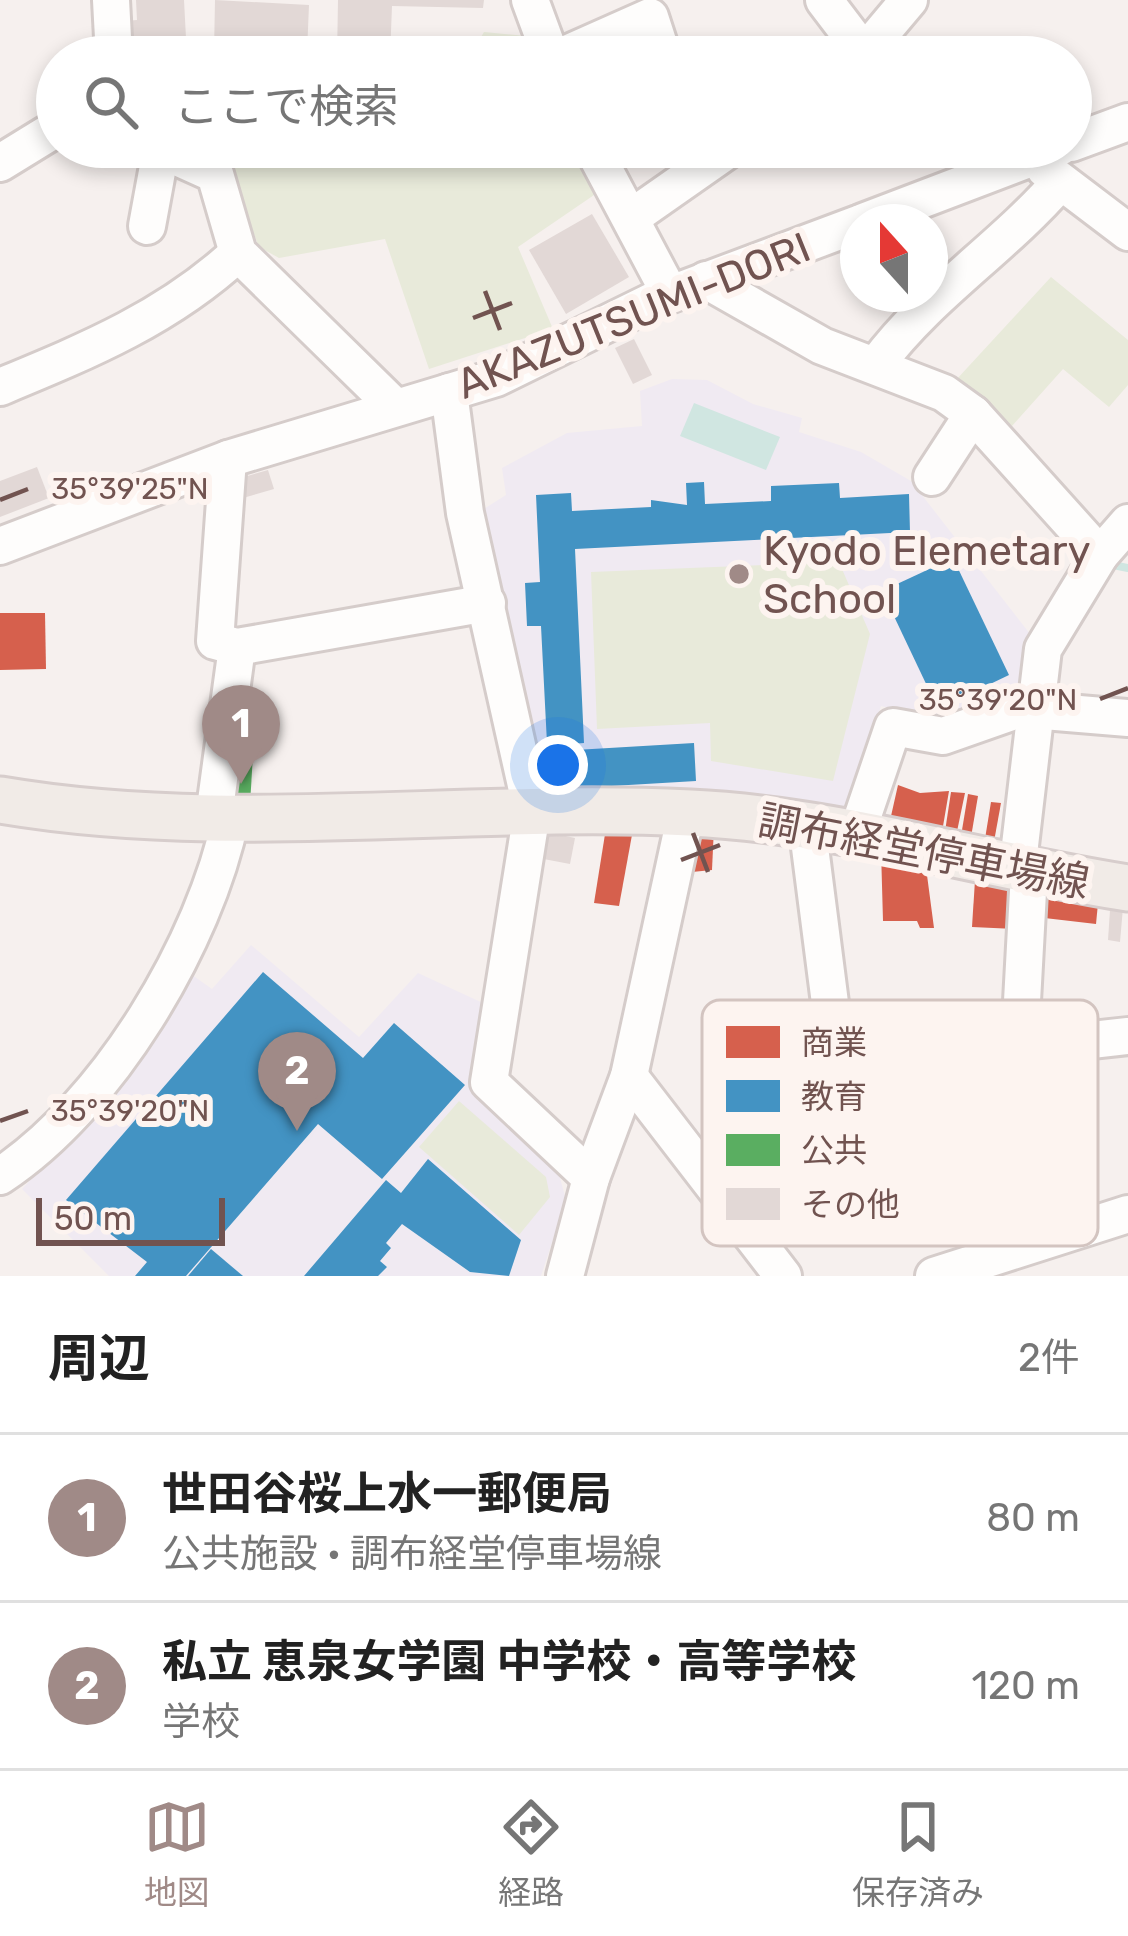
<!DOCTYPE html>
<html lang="ja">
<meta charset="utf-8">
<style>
:root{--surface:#fff;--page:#f6f6f6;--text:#222;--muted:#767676;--line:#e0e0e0;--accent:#a08a87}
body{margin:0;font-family:Rubik,"Noto Sans JP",sans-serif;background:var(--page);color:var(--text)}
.compass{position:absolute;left:840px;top:204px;width:108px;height:108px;border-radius:50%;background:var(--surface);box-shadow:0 6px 18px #0003;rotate:339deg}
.scale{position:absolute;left:36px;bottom:30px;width:189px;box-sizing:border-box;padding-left:12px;border:6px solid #715350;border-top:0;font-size:33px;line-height:42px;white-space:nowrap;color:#715350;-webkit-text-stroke:9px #fdf4f0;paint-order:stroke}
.you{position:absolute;left:558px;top:765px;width:42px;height:42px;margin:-30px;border:9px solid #fff;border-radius:50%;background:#1a73e8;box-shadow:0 0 0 18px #1a73e833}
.badge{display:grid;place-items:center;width:78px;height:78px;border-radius:50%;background:var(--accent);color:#fff;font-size:39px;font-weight:700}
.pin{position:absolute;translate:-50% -99px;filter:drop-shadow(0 3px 6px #0008)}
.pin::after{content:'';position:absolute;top:63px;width:42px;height:36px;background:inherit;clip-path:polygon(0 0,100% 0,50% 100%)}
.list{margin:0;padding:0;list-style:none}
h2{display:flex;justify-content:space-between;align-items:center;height:156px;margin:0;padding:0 48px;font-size:51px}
h2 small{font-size:39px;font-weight:400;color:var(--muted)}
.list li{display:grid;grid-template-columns:78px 1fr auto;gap:36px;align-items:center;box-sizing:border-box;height:168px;padding:0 48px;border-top:3px solid var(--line)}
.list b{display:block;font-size:45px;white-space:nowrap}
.list p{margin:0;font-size:39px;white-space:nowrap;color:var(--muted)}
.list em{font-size:39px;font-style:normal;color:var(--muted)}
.icon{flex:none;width:66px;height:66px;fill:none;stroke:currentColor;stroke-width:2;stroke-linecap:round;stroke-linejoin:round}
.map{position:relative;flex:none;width:1128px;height:1276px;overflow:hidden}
.search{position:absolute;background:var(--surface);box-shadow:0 6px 18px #0003;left:36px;right:36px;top:36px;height:132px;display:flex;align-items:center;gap:30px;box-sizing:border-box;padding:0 42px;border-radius:66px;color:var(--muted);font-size:45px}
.sheet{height:492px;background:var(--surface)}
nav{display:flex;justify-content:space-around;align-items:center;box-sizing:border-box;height:168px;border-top:3px solid var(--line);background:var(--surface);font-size:33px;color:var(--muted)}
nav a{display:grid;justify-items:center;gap:6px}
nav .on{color:var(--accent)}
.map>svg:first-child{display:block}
</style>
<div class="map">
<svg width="1128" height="1276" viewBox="0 0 1128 1276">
<rect width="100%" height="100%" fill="#f6f0ee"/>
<g fill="#f0eaf2">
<polygon points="672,379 707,380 753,404 802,418 799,432 861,452 911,481 1034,639 1021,701 942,722 881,706 846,814 544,798 479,512 506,495 502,468 567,433 642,426 640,391"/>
<polygon points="251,945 359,1037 418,973 485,1004 472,1092 556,1163 566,1200 541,1276 109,1276 22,1189 107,1098 188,972 212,989"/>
</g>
<g fill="#e8eada">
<polygon points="484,32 526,36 535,57 469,57"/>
<polygon points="201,147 576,147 597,193 518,247 553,329 429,369 385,239 279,258 259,247 226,163"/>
<polygon points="1051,277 1128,340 1128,385 1109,407 1063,369 1012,426 956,380"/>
<polygon points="839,562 870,634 833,781 711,761 710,723 597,729 591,572"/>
<polygon points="459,1101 546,1177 550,1197 519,1235 419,1147"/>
</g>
<polygon fill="#d0e6e1" points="694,403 780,437 766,470 680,436"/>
<g fill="#d6604d">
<polygon points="0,613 45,613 46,669 0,670"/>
<polygon points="898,785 920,793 949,791 941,838 889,825"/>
<polygon points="951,792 965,793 955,841 944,838"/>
<polygon points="968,794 978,796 970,843 960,842"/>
<polygon points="991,802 1001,803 993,847 984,845"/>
<polygon points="634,824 619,906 594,903 606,828"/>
<polygon points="714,827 712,870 682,873 689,837"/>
<polygon points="881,850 925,860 934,928 920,928 917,921 883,921"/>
<polygon points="975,880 1010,881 1015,929 972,927"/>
<polygon points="1038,889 1099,893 1096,924 1036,917"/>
</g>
<g fill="#4393c3">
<polygon points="704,482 705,504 771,501 771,486 839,483 840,498 909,494 910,532 575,549 584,743 558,745 558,751 694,743 696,781 561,789 559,762 548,763 541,626 527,626 525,583 540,582 536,495 571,493 572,511 651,507 651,500 687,505 686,483"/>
<polygon points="953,558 1009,675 938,709 882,591"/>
<polygon points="263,972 363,1058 394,1023 465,1085 382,1179 318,1124 186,1276 135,1276 147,1262 66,1200"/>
<polygon points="428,1159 521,1240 509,1276 470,1272 402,1224 386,1243 391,1248 380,1261 387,1267 378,1276 304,1276 386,1180 401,1193"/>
<polygon points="211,1249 243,1276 188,1276"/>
</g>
<polygon fill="#5aae61" points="232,752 253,754 250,805 225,802"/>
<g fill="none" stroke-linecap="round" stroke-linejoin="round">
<polyline stroke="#d0e6e1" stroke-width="8" points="1108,564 1128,568"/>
</g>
<g fill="#e2d8d6">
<polygon points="136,0 184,0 187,57 127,57 125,21 137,20"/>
<polygon points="215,0 309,5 307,53 214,51"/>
<polygon points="338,0 484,0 483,8 392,6 390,57 337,57"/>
<polygon points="592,214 629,277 566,314 529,250"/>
<polygon points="634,339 652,375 633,384 615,348"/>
<polygon points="37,467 49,498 0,517 0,481"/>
<polygon points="268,470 274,489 243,498 237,479"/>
<polygon points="538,830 575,838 570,864 533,857"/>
<polygon points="1111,895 1124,896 1120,942 1108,940"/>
</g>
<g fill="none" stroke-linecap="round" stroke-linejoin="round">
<g stroke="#d5ccca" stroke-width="42">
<g id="minor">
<polyline points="111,0 114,57"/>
<polyline points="530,0 551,57"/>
<polyline points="824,0 865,54"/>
<polyline points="560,57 650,17 663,57"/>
<polyline points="861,57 909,0"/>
<polyline points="1071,143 1128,122"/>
<polyline points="155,147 215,174 238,253 395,407"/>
<polyline points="592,147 670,294"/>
<polyline points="0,163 57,128"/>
<polyline points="1045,169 1128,232"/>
<polyline points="632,217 732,147"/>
<polyline points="863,222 1060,147"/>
<polyline points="147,226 161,150"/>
<polyline points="706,280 822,346 944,393 973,414 1100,555"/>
<path d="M 877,364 C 929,294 1003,248 1060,182"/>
<path d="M 0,387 C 87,351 168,318 238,253"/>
<polyline points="449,392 465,513 532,812 489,1082 591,1178"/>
<polyline points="228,459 215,641 237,647 487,603"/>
<polyline points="932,477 973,414"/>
<polyline points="0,546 228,459 496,378 655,300 858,224"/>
<polyline points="214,816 237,647"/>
<polyline points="857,833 893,727 943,736 1020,709 1128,718"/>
<polyline points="1017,871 1043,649 1100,555 1128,523"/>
<polyline points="1029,873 1020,1038 1074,1042 1128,1036"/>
<polyline points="629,1076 783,1276"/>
<polyline points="707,1174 845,1120 807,824"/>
<path d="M 0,1176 C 108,1105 205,943 231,817"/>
<polyline points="565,1276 591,1178 629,1076 686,813"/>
<polyline points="934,1276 1128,1214"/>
</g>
</g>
<g stroke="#d7cdcc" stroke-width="51">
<path id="major" d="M 0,800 C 228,839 460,802 690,813 C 839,820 981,865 1128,888"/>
</g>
<use href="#minor" stroke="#fefdfc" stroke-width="36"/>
<use href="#major" stroke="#f1ebe7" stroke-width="45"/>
</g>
<path fill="none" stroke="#715350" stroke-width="4.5" d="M 485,291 L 500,330M 473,318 L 512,303M 0,500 L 28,489M 1100,699 L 1128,688M 693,833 L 708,872M 681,860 L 720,845M 0,1121 L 28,1111"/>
<circle fill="#a08a87" stroke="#fdf4f0" stroke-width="4.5" cx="739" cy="574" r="12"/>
<g text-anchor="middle" stroke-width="12" stroke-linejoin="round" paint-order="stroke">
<g font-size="42" fill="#715350" stroke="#fdf4f0">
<text transform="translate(633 315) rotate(-22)" y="15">AKAZUTSUMI-DORI</text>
<text transform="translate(924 851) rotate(11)" y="15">調布経堂停車場線</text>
</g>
<g font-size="42" fill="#715350" stroke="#fdf4f0" text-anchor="start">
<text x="763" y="565">Kyodo Elemetary<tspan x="763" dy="48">School</tspan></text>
</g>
</g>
<rect x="702" y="1000" width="396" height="246" rx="18" fill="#fdf4f0" stroke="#d3c4c0" stroke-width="3"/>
<rect x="726" y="1026" width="54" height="32" fill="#d6604d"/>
<rect x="726" y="1080" width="54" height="32" fill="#4393c3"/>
<rect x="726" y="1134" width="54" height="32" fill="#5aae61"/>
<rect x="726" y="1188" width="54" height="32" fill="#e2d8d6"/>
<g font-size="33" fill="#715350">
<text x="801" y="1054">商業</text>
<text x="801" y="1108">教育</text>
<text x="801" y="1162">公共</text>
<text x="801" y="1216">その他</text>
</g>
<g font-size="30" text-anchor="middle" fill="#715350" stroke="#fdf4f0" stroke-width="12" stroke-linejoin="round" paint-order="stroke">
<text x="130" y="499">35°39'25"N</text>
<text x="998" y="710">35°39'20"N</text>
<text x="130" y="1121">35°39'20"N</text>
</g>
</svg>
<svg class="compass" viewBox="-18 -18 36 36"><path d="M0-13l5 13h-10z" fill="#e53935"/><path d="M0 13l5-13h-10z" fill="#767676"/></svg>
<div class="scale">50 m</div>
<div class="you"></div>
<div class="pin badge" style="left:241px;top:784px">1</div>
<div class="pin badge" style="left:297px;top:1131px">2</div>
<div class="search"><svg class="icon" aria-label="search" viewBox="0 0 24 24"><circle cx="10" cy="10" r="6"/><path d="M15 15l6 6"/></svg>ここで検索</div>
</div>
<section class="sheet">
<h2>周辺<small>2件</small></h2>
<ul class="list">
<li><span class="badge">1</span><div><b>世田谷桜上水一郵便局</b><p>公共施設 · 調布経堂停車場線</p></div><em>80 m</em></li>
<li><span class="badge">2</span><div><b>私立 恵泉女学園 中学校・高等学校</b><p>学校</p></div><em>120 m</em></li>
</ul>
</section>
<nav>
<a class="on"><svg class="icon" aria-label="map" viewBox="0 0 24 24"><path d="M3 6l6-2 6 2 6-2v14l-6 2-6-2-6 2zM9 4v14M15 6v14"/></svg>地図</a>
<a><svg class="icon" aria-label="directions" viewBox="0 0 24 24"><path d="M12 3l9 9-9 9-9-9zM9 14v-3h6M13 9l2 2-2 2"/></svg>経路</a>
<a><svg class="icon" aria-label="saved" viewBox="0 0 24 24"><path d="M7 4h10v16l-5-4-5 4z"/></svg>保存済み</a>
</nav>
